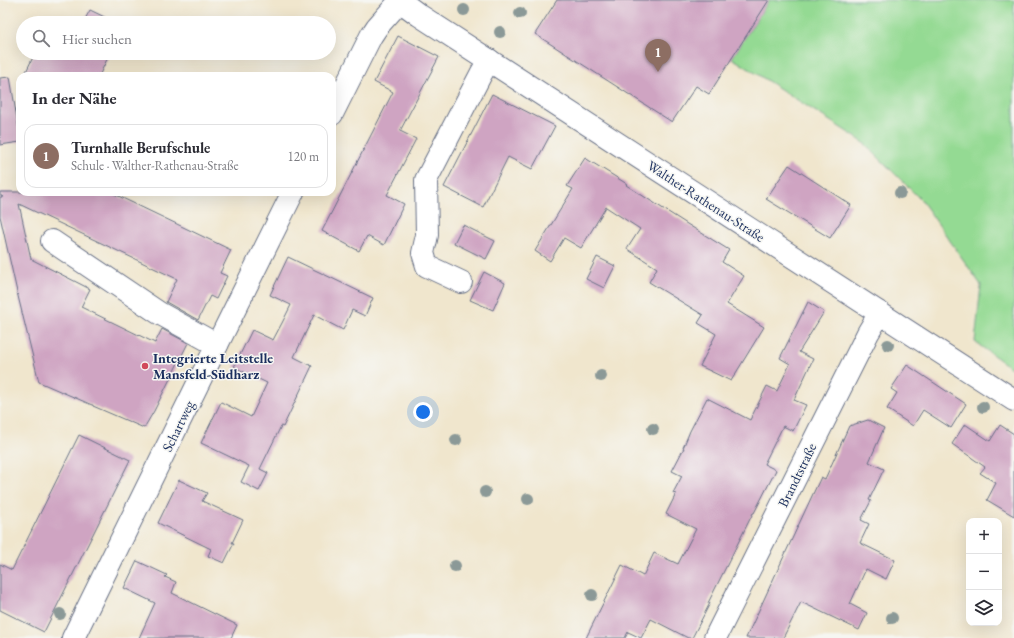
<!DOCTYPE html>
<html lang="de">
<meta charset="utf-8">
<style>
:root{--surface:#fff;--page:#f2f2f3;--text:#2b2b33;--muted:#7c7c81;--line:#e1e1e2;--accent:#d1495b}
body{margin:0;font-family:"EB Garamond",serif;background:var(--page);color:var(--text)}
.controls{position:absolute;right:12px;bottom:12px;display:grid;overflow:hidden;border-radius:8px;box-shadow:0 4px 16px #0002}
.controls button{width:36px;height:36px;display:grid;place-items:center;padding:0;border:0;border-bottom:1px solid var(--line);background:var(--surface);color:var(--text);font:20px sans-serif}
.you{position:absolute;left:423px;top:412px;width:14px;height:14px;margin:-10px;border:3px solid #fff;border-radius:50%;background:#1a73e8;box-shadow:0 0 0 6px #1a73e833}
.badge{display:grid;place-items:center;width:26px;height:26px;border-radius:50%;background:var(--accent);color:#fff;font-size:13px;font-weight:700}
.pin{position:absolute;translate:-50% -33px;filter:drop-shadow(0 1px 2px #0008)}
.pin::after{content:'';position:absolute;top:21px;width:14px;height:12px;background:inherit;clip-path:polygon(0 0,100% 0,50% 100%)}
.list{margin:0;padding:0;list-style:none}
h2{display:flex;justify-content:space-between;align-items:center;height:52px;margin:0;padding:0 16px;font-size:17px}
h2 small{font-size:13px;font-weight:400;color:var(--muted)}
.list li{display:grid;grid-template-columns:26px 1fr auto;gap:12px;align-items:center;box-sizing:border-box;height:64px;margin:0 8px 8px;padding:0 8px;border:1px solid var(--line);border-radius:12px}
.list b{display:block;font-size:15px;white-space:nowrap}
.list p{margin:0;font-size:13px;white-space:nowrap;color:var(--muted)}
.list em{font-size:13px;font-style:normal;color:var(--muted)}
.icon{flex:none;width:22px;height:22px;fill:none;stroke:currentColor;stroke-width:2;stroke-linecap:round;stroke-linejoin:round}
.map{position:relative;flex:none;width:1014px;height:638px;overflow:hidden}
.search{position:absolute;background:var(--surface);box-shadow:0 4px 16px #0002;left:16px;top:16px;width:320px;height:44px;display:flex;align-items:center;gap:10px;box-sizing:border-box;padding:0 14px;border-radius:22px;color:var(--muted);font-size:15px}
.panel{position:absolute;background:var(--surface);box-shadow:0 4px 16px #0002;left:16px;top:72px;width:320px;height:124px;border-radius:12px}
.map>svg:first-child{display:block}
</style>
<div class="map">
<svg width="1014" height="638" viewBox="0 0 1014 638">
<rect width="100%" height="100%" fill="#f6f6f2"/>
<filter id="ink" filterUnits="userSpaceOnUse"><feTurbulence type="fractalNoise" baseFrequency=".025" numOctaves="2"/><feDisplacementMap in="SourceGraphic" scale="8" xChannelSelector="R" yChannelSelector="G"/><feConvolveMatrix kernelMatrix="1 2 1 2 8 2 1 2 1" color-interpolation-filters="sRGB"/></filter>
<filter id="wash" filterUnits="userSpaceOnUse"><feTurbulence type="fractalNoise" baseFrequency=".012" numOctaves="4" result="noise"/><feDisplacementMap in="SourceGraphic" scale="16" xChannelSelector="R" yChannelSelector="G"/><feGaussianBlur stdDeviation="0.9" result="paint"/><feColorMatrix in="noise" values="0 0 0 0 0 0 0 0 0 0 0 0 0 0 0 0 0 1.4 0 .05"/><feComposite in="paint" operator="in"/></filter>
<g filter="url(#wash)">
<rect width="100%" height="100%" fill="#f0e6cd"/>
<polygon fill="#94da93" stroke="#588478" points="769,0 1014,0 1014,370 975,342 981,285 922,201 863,142 732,58"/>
<g id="blocks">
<g fill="#cfa4c2">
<polygon points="557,0 769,0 709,94 696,86 672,122 535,34"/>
<polygon points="90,10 117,23 83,23"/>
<polygon points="398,36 439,57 400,131 416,139 387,195 404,204 384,245 367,236 359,251 322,231 393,92 374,82"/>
<polygon points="35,53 110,53 99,76 24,76"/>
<polygon points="10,77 20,137 20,142 0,145 0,78"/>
<polygon points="492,94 555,126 532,169 508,157 483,207 444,187"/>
<polygon points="585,158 627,184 626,185 687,224 729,250 722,262 744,276 727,304 764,327 731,381 700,366 716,334 698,323 703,315 649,282 657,268 627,249 640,229 606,207 581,248 564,238 550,261 535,251 573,189 567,186"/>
<polygon points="789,165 851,205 830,238 766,199"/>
<polygon points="0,192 110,192 231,250 220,273 227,276 216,299 210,296 198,320 166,302 177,279 19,204 31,259 90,289 81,307 155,343 162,329 188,343 154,411 144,428 93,406 93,405 92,405 39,382 17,292 0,216 0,197 3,197 0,195"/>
<polygon points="463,225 495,241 486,259 454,243"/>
<polygon points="288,257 373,298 365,316 352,310 343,330 314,315 294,357 312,366 283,427 281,426 260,469 268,473 259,491 241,482 249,466 201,443 221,402 251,417 267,383 234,367 252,330 273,340 282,323 291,305 270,295"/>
<polygon points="597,257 615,266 604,288 586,279"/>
<polygon points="484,272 505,283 493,310 470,300"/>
<polygon points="808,302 824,312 799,352 813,359 794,400 806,405 793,431 783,426 764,464 776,470 754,513 753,513 708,603 710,603 692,638 688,638 651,619 641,638 628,632 625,638 586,638 622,565 643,576 654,553 678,564 696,529 666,514 676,494 673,493 682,476 672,471 684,448 683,448 690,431 707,398 750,420 767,386 777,391 790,364 780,358"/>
<polygon points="907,365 966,404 951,428 923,410 913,426 887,409 897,393 891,389"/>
<polygon points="868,420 884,428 869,462 884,469 869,500 871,501 861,520 869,524 860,543 895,560 886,579 866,569 850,604 867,613 859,630 801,602 783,638 746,638 812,496 821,477 825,479 849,426"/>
<polygon points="965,424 990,441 1000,425 1014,434 1014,516 987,500 996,483 980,473 985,467 952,444"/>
<polygon points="79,435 130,460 44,632 0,610 0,564 12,570"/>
<polygon points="179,480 207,493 202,501 243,520 232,543 234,543 224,563 208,556 211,549 158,523"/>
<polygon points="137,561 167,575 165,577 176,582 172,593 237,625 231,638 139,638 155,603 124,588"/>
</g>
</g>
</g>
<g filter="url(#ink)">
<use href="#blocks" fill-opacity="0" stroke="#666f85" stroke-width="1"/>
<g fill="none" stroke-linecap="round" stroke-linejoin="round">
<g stroke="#666f85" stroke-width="24">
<g id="minor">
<polyline points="400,1 419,15 1014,400"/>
<polyline points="332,114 371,36 377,27 401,0"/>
<polyline points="52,241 159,313 217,345"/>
<polyline points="461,282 427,266 423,253 427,235 426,180 481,74 489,60"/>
<polyline points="73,638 217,345 293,192"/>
<polyline points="715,638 868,333 880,313"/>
</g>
</g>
<use href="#minor" stroke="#fff" stroke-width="22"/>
</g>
<g fill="#8b9997">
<circle cx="464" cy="10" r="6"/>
<circle cx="520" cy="13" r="6"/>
<circle cx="500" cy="32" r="6"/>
<circle cx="900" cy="193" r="6"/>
<circle cx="888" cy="345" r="6"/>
<circle cx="601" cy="376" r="6"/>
<circle cx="983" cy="407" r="6"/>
<circle cx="653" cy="429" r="6"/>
<circle cx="456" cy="440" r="6"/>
<circle cx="485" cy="492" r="6"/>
<circle cx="528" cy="499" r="6"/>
<circle cx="455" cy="566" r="6"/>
<circle cx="592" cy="595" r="6"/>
<circle cx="60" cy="614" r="6"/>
<circle cx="892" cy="618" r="6"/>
</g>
</g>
<circle fill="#d1495b" stroke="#f6f6f2" stroke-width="1.5" cx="145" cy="366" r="4"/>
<g text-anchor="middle" stroke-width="3" stroke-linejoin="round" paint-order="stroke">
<g font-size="14" fill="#1b2f5e" stroke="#f6f6f2">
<text transform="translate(706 201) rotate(33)" y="5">Walther-Rathenau-Straße</text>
<text transform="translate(178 426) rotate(-64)" y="5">Schartweg</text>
<text transform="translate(797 475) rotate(-64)" y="5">Brandtstraße</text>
</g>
<g font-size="14" font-weight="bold" fill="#1b2f5e" stroke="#f6f6f2" text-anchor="start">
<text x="153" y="363">Integrierte Leitstelle<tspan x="153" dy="16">Mansfeld-Südharz</tspan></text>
</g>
</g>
</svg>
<div class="controls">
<button>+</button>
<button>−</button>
<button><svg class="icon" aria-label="layers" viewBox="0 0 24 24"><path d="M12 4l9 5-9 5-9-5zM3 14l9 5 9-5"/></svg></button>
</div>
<div class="you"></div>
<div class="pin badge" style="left:658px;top:72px;background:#8d6e63">1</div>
<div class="search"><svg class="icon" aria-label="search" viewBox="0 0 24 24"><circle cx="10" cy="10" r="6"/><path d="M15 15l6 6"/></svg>Hier suchen</div>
<section class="panel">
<h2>In der Nähe<small></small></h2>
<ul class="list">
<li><span class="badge" style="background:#8d6e63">1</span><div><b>Turnhalle Berufschule</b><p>Schule · Walther-Rathenau-Straße</p></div><em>120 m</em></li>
</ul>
</section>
</div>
